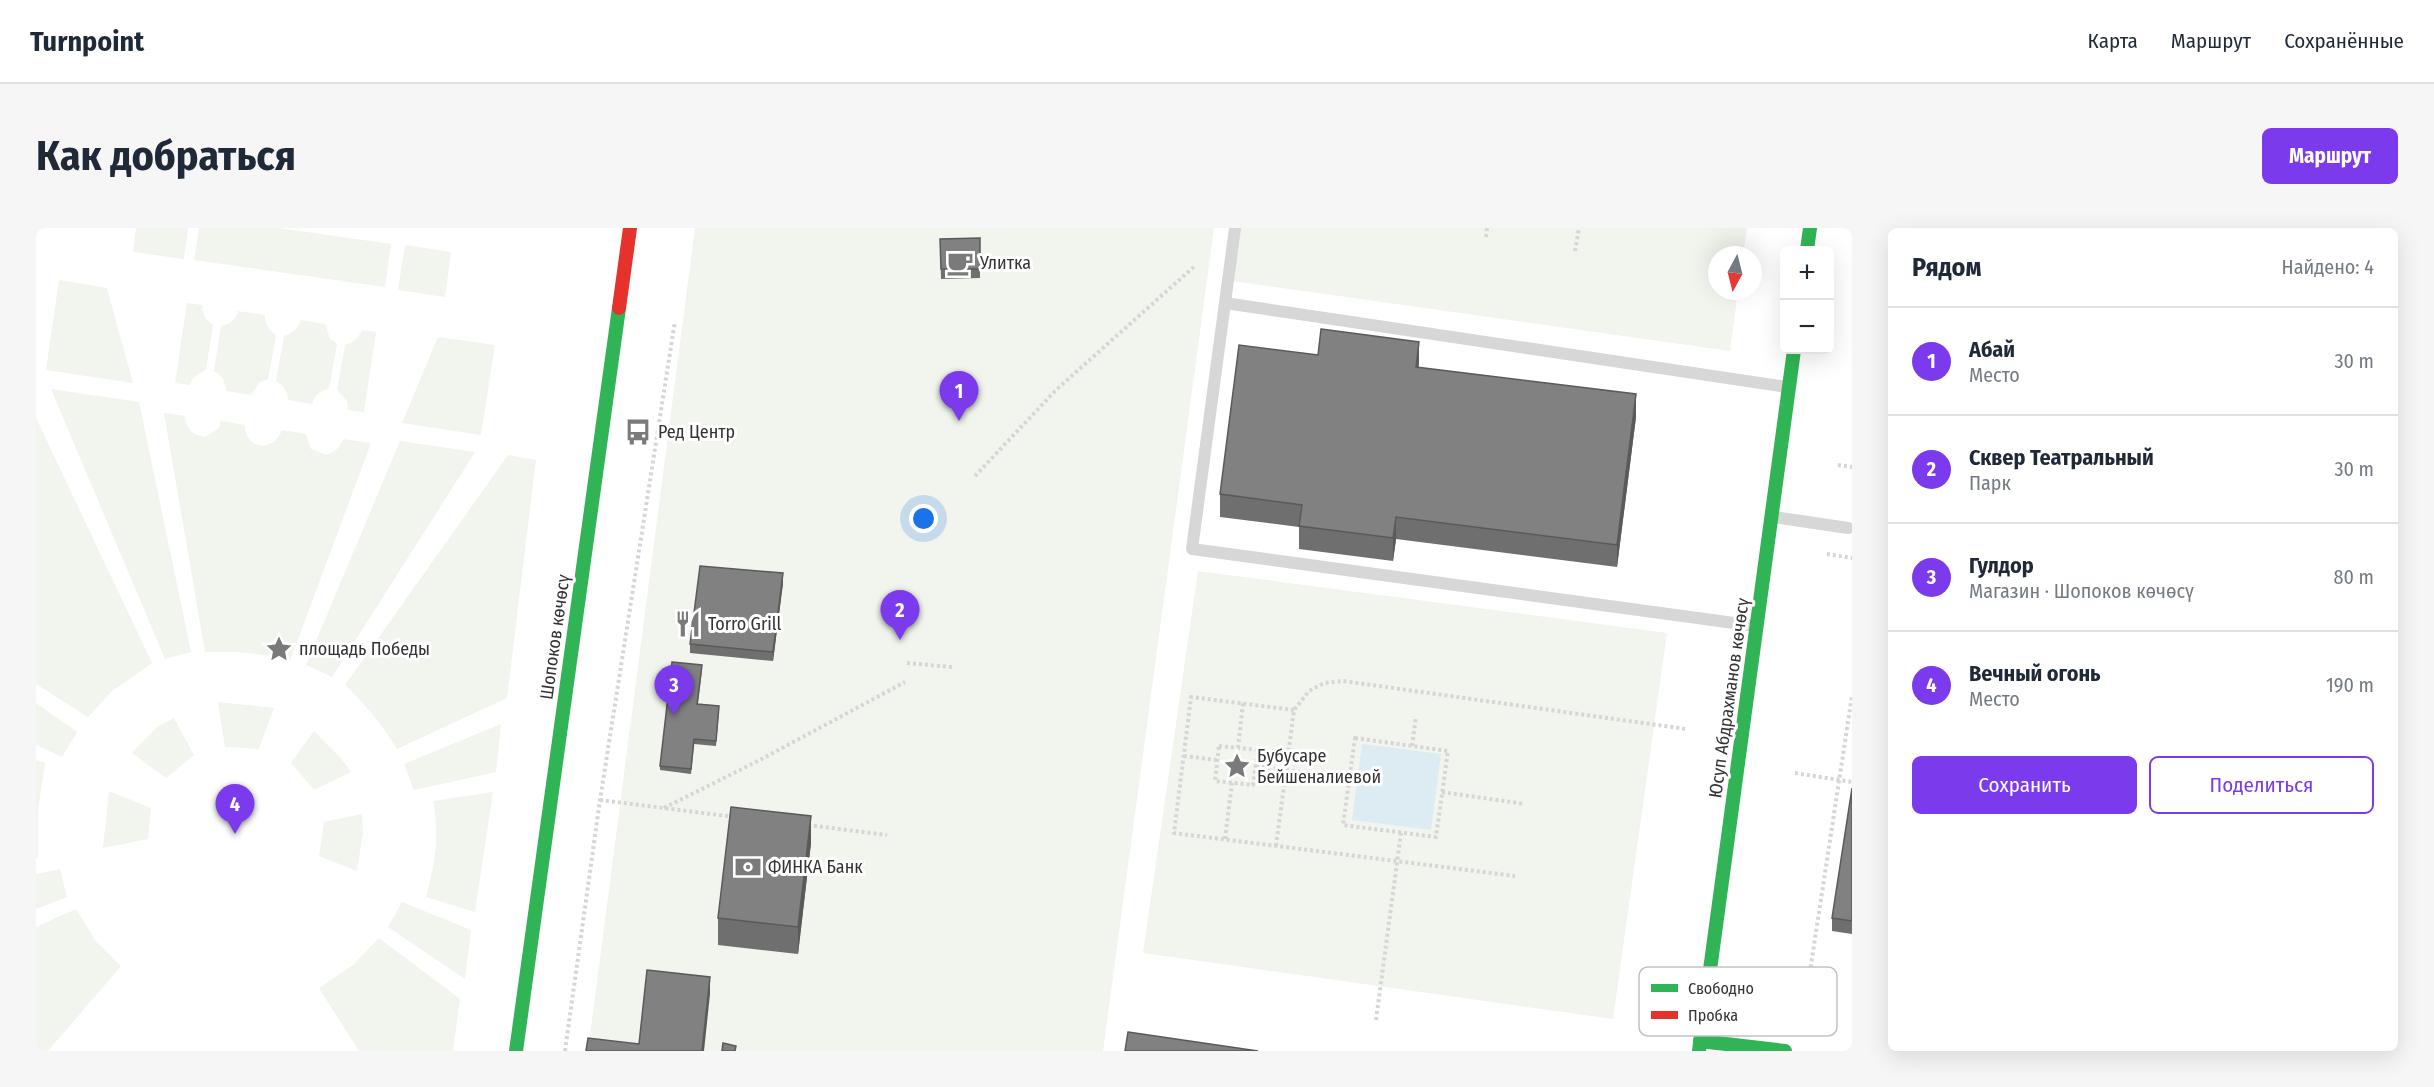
<!DOCTYPE html>
<html lang="ru">
<meta charset="utf-8">
<style>
:root{--surface:#fff;--page:#f6f6f7;--text:#1f2937;--muted:#747a83;--line:#e0e1e3;--accent:#7c3aed}
body{margin:0;font-family:"Fira Sans Condensed",sans-serif;background:var(--page);color:var(--text)}
.controls{position:absolute;right:18px;top:18px;display:grid;overflow:hidden;border-radius:9px;box-shadow:0 6px 24px #0002}
.controls button{width:54px;height:54px;display:grid;place-items:center;padding:0;border:0;border-bottom:2px solid var(--line);background:var(--surface);color:var(--text);font:30px sans-serif}
.compass{position:absolute;left:1672px;top:18px;width:54px;height:54px;border-radius:50%;background:var(--surface);box-shadow:0 6px 24px #0002;rotate:187deg}
.you{position:absolute;left:888px;top:291px;width:21px;height:21px;margin:-15px;border:4px solid #fff;border-radius:50%;background:#1a73e8;box-shadow:0 0 0 9px #1a73e833}
.badge{display:grid;place-items:center;width:39px;height:39px;border-radius:50%;background:var(--accent);color:#fff;font-size:20px;font-weight:700}
.pin{position:absolute;translate:-50% -50px;filter:drop-shadow(0 2px 3px #0008)}
.pin::after{content:'';position:absolute;top:32px;width:21px;height:18px;background:inherit;clip-path:polygon(0 0,100% 0,50% 100%)}
.list{margin:0;padding:0;list-style:none}
h2{display:flex;justify-content:space-between;align-items:center;height:78px;margin:0;padding:0 24px;font-size:26px}
h2 small{font-size:20px;font-weight:400;color:var(--muted)}
.list li{display:grid;grid-template-columns:39px 1fr auto;gap:18px;align-items:center;box-sizing:border-box;height:108px;padding:0 24px;border-top:2px solid var(--line)}
.list b{display:block;font-size:22px;white-space:nowrap}
.list p{margin:0;font-size:20px;white-space:nowrap;color:var(--muted)}
.list em{font-size:20px;font-style:normal;color:var(--muted)}
.actions{display:flex;gap:12px;padding:18px 24px}
.actions a{flex:1;padding:14px 0;border:2px solid var(--accent);border-radius:9px;text-align:center;font-size:21px;color:var(--accent)}
.actions .main{background:var(--accent);color:#fff}
.map{position:relative;flex:none;width:1816px;height:823px;overflow:hidden;border-radius:9px}
header{display:flex;align-items:center;gap:36px;box-sizing:border-box;height:84px;padding:0 30px;background:var(--surface);border-bottom:2px solid var(--line)}
header strong{font-size:28px}
nav{display:flex;gap:33px;margin-inline-start:auto;font-size:21px}
.intro{display:flex;align-items:center;justify-content:space-between;box-sizing:border-box;height:144px;padding:0 36px}
h1{margin:0;font-size:42px}
.button{padding:15px 27px;border-radius:9px;background:var(--accent);color:#fff;font-size:21px;font-weight:700}
main{display:flex;gap:36px;padding:0 36px}
aside{flex:1;background:var(--surface);border-radius:9px;box-shadow:0 6px 24px #0002}
.map>svg:first-child{display:block}
</style>
<header>
<strong>Turnpoint</strong>
<nav><a>Карта</a><a>Маршрут</a><a>Сохранённые</a></nav>
</header>
<div class="intro"><h1>Как добраться</h1><a class="button">Маршрут</a></div>
<main>
<div class="map">
<svg width="1816" height="823" viewBox="0 0 1816 823">
<rect width="100%" height="100%" fill="#fff"/>
<g fill="#f1f5ed">
<polygon points="100,0 152,0 148,31 97,24"/>
<polygon points="163,0 243,0 355,16 349,59 158,32"/>
<polygon points="659,0 1178,0 1067,823 552,823"/>
<polygon points="1203,0 1711,0 1707,27 1681,27 1681,63 1702,63 1694,123 1196,53"/>
<polygon points="369,17 415,24 409,69 362,62"/>
<polygon points="23,52 71,60 97,155 10,142"/>
<path d="M 151,75 L 166,77 C 167,87 169,92 177,97 L 170,141 L 157,150 L 154,157 L 139,155 Z"/>
<path d="M 202,83 L 229,87 C 229,97 232,101 240,107 L 232,151 L 224,154 L 215,167 L 190,163 C 189,153 187,148 178,143 L 185,98 C 195,96 199,92 202,83 Z"/>
<path d="M 265,92 L 289,96 L 294,111 L 301,116 L 293,161 C 283,163 279,167 276,176 L 252,172 C 251,163 248,158 240,153 L 248,108 C 258,105 261,101 265,92 Z"/>
<path d="M 326,102 L 340,104 L 328,184 L 312,182 L 311,173 L 301,162 L 309,117 C 318,114 322,111 326,102 Z"/>
<polygon points="402,109 459,117 445,207 366,195"/>
<polygon points="15,161 103,174 155,424 129,431"/>
<path d="M 128,185 L 149,188 C 150,201 156,207 169,209 L 182,201 L 185,193 L 209,197 C 210,222 237,225 246,202 L 270,206 L 275,221 L 290,227 C 299,224 303,221 307,211 L 335,215 L 254,433 C 225,425 199,423 169,424 Z"/>
<polygon points="0,190 116,435 75,464 52,489 0,456"/>
<polygon points="364,213 439,224 296,449 270,437"/>
<path d="M 472,227 L 500,232 L 471,470 L 361,521 C 346,496 330,477 309,457 Z"/>
<polygon points="1162,343 1631,405 1577,791 1107,725"/>
<polygon points="182,474 238,480 223,521 189,519"/>
<polygon points="0,475 41,504 26,529 0,517"/>
<polygon points="138,490 158,527 130,550 96,525 121,499"/>
<polygon points="465,496 460,544 378,562 368,536"/>
<polygon points="278,503 303,528 315,544 278,562 255,535"/>
<polygon points="0,532 9,535 2,582 2,629 0,630"/>
<polygon points="73,563 115,580 112,611 67,620"/>
<path d="M 457,564 L 439,684 L 390,669 C 399,635 404,609 397,573 Z"/>
<polygon points="326,586 327,604 321,643 283,628 288,594"/>
<polygon points="24,641 31,669 0,681 0,646"/>
<polygon points="366,674 435,702 429,751 352,699"/>
<polygon points="40,681 59,712 85,738 12,823 0,823 0,699"/>
<polygon points="343,710 424,771 417,823 323,823 283,760 317,737"/>
</g>
<polygon fill="#ddebf3" points="1326,516 1405,526 1395,602 1316,592"/>
<g fill="none" stroke-linecap="round" stroke-linejoin="round">
<g stroke="#d6d6d6" stroke-width="4" stroke-dasharray="3 3" stroke-linecap="butt">
<polyline points="1450,9 1451,0"/>
<polyline points="1539,23 1543,0"/>
<polyline points="1802,237 1816,239"/>
<polyline points="939,248 1020,162 1160,37"/>
<polyline points="1791,326 1816,330"/>
<polyline points="871,435 916,439"/>
<polyline points="1258,482 1155,469 1138,605 1479,648"/>
<polygon points="1319,510 1412,523 1400,609 1307,597"/>
<polygon points="1183,518 1222,522 1217,557 1179,553"/>
<polyline points="1376,518 1380,489"/>
<polyline points="1202,520 1207,475"/>
<polyline points="1148,528 1181,532"/>
<polyline points="1220,538 1313,551"/>
<polyline points="1759,545 1816,554"/>
<polyline points="1406,564 1489,576"/>
<polyline points="564,572 699,589"/>
<polyline points="628,580 722,533 869,454"/>
<polyline points="772,597 851,607"/>
<polyline points="1189,611 1196,555"/>
<polyline points="1240,618 1258,482 1273,463 1288,455 1307,453 1650,501"/>
<polyline points="1771,763 1816,468"/>
<polyline points="1340,792 1365,605"/>
<polyline points="529,823 564,572 639,93"/>
</g>
<g stroke="#d7d7d7" stroke-width="12">
<polyline points="1199,0 1156,321 1720,398"/>
<polyline points="1189,75 1751,159"/>
<polyline points="1738,289 1812,300"/>
</g>
<g stroke="#30b455" stroke-width="14">
<polyline points="1771,22 1774,0"/>
<polyline points="1664,813 1749,823"/>
<polyline points="480,823 583,80"/>
<polyline points="1663,823 1758,122"/>
</g>
<polyline stroke="#e5322d" stroke-width="14" points="583,80 594,0"/>
</g>
<g fill="#6f6f6f">
<polygon points="944,10 944,50 905,51 904,11"/>
<polygon points="1282,127 1383,139 1600,189 1581,339 1360,311 1357,333 1263,321 1263,299 1184,289 1184,266"/>
<polygon points="747,355 737,433 654,425 654,416"/>
<polygon points="666,442 662,476 683,483 680,518 658,516 655,546 624,542 624,538"/>
<polygon points="1816,560 1816,706 1796,703 1796,690"/>
<polygon points="775,615 762,726 682,717 682,690"/>
</g>
<g fill="#5a5a5a">
<polygon points="1383,114 1383,136 1380,161 1380,139"/>
<polygon points="1600,166 1600,189 1581,339 1581,317"/>
<polygon points="1360,289 1360,311 1357,333 1357,310"/>
<polygon points="747,345 747,355 737,433 737,424"/>
<polygon points="775,588 775,615 762,726 762,699"/>
<polygon points="674,749 674,766 668,823 666,823"/>
</g>
<g fill="#818181" stroke="#5a5a5a" stroke-width="1.5">
<polygon points="944,10 944,41 905,41 904,11"/>
<polygon points="1285,101 1383,114 1380,139 1600,166 1581,317 1360,289 1357,310 1263,298 1266,277 1184,266 1203,117 1282,127"/>
<polygon points="664,338 747,345 737,424 654,416"/>
<polygon points="636,434 666,437 661,476 683,478 680,513 658,511 655,541 624,538"/>
<polygon points="1816,560 1816,693 1796,690"/>
<polygon points="695,579 775,588 762,699 682,690"/>
<polygon points="611,742 674,749 666,823 550,823 552,810 603,816"/>
<polygon points="1092,804 1222,823 1089,823"/>
<polygon points="687,815 700,818 699,823 686,823"/>
</g>
<defs>
<g id="cafe-bare" transform="scale(2.07)"><path d="M-5.5-4.5H6V0H3Q3 3.5 0 3.5H-2.5Q-5.5 3.5-5.5 0ZM3-3.2v2h1.7v-2ZM-6 4.5H4V6H-6Z" fill="#7a7a7a" stroke="#fff" stroke-width="2.5" paint-order="stroke"/></g>
<g id="bus-bare" transform="scale(2.07)"><path d="M-5-6H5V4H4V6H2V4H-2V6H-4V4H-5ZM-3.5-4V0h7V-4ZM-3.5 1.2v1.5H-2V1.2ZM2 1.2v1.5H3.5V1.2Z" fill="#7a7a7a" stroke="#fff" stroke-width="2.5" paint-order="stroke"/></g>
<g id="restaurant-bare" transform="scale(2.07)"><path d="M-5-6h1v4h1v-4h1v4h1v-4h1v5L-1.5 .5V6h-2V.5L-5-1ZM5-6V6H3V1.5H1.5Q1.5-4 5-6Z" fill="#7a7a7a" stroke="#fff" stroke-width="2.5" paint-order="stroke"/></g>
<g id="sight-bare" transform="scale(2.07)"><path d="M0-6L1.8-2.2L6-1.7L2.9 1.2L3.7 5.4L0 3.3L-3.7 5.4L-2.9 1.2L-6-1.7L-1.8-2.2Z" fill="#7a7a7a" stroke="#fff" stroke-width="2.5" paint-order="stroke"/></g>
<g id="bank-bare" transform="scale(2.07)"><path d="M-6-4H6V4H-6ZM0-2.3a2.3 2.3 0 1 0 0 4.6a2.3 2.3 0 1 0 0-4.6Z" fill="#7a7a7a" stroke="#fff" stroke-width="2.5" paint-order="stroke"/></g>
</defs>
<g fill-rule="evenodd">
<use href="#cafe-bare" x="924" y="35"/>
<use href="#bus-bare" x="602" y="204"/>
<use href="#restaurant-bare" x="652" y="396"/>
<use href="#sight-bare" x="243" y="421"/>
<use href="#sight-bare" x="1201" y="538"/>
<use href="#bank-bare" x="712" y="639"/>
</g>
<g text-anchor="middle" stroke-width="6" stroke-linejoin="round" paint-order="stroke">
<g font-size="18" fill="#333" stroke="#fff" text-anchor="start">
<text x="944" y="41">Улитка</text>
<text x="622" y="210">Ред Центр</text>
<text x="672" y="402">Torro Grill</text>
<text x="263" y="427">площадь Победы</text>
<text x="1221" y="534">Бубусаре<tspan x="1221" dy="21">Бейшеналиевой</tspan></text>
<text x="732" y="645">ФИНКА Банк</text>
</g>
<g font-size="18" fill="#333" stroke="#fff">
<text transform="translate(519 409) rotate(-82)" y="6">Шопоков көчөсү</text>
<text transform="translate(1693 470) rotate(-82)" y="6">Юсуп Абдрахманов көчөсү</text>
</g>
</g>
<rect x="1603" y="739" width="198" height="69" rx="9" fill="#fff" stroke="#c2c2c2" stroke-width="1.5"/>
<rect x="1615" y="756" width="27" height="8" fill="#30b455"/>
<rect x="1615" y="783" width="27" height="8" fill="#e5322d"/>
<g font-size="16" fill="#333">
<text x="1652" y="766">Свободно</text>
<text x="1652" y="793">Пробка</text>
</g>
</svg>
<div class="controls">
<button>+</button>
<button>−</button>
</div>
<svg class="compass" viewBox="-18 -18 36 36"><path d="M0-13l5 13h-10z" fill="#e53935"/><path d="M0 13l5-13h-10z" fill="#747a83"/></svg>
<div class="you"></div>
<div class="pin badge" style="left:923px;top:193px">1</div>
<div class="pin badge" style="left:864px;top:412px">2</div>
<div class="pin badge" style="left:638px;top:487px">3</div>
<div class="pin badge" style="left:199px;top:606px">4</div>
</div>
<aside>
<h2>Рядом<small>Найдено: 4</small></h2>
<ul class="list">
<li><span class="badge">1</span><div><b>Абай</b><p>Место</p></div><em>30 m</em></li>
<li><span class="badge">2</span><div><b>Сквер Театральный</b><p>Парк</p></div><em>30 m</em></li>
<li><span class="badge">3</span><div><b>Гулдор</b><p>Магазин · Шопоков көчөсү</p></div><em>80 m</em></li>
<li><span class="badge">4</span><div><b>Вечный огонь</b><p>Место</p></div><em>190 m</em></li>
</ul>
<div class="actions"><a class="main">Сохранить</a><a>Поделиться</a></div>
</aside>
</main>
